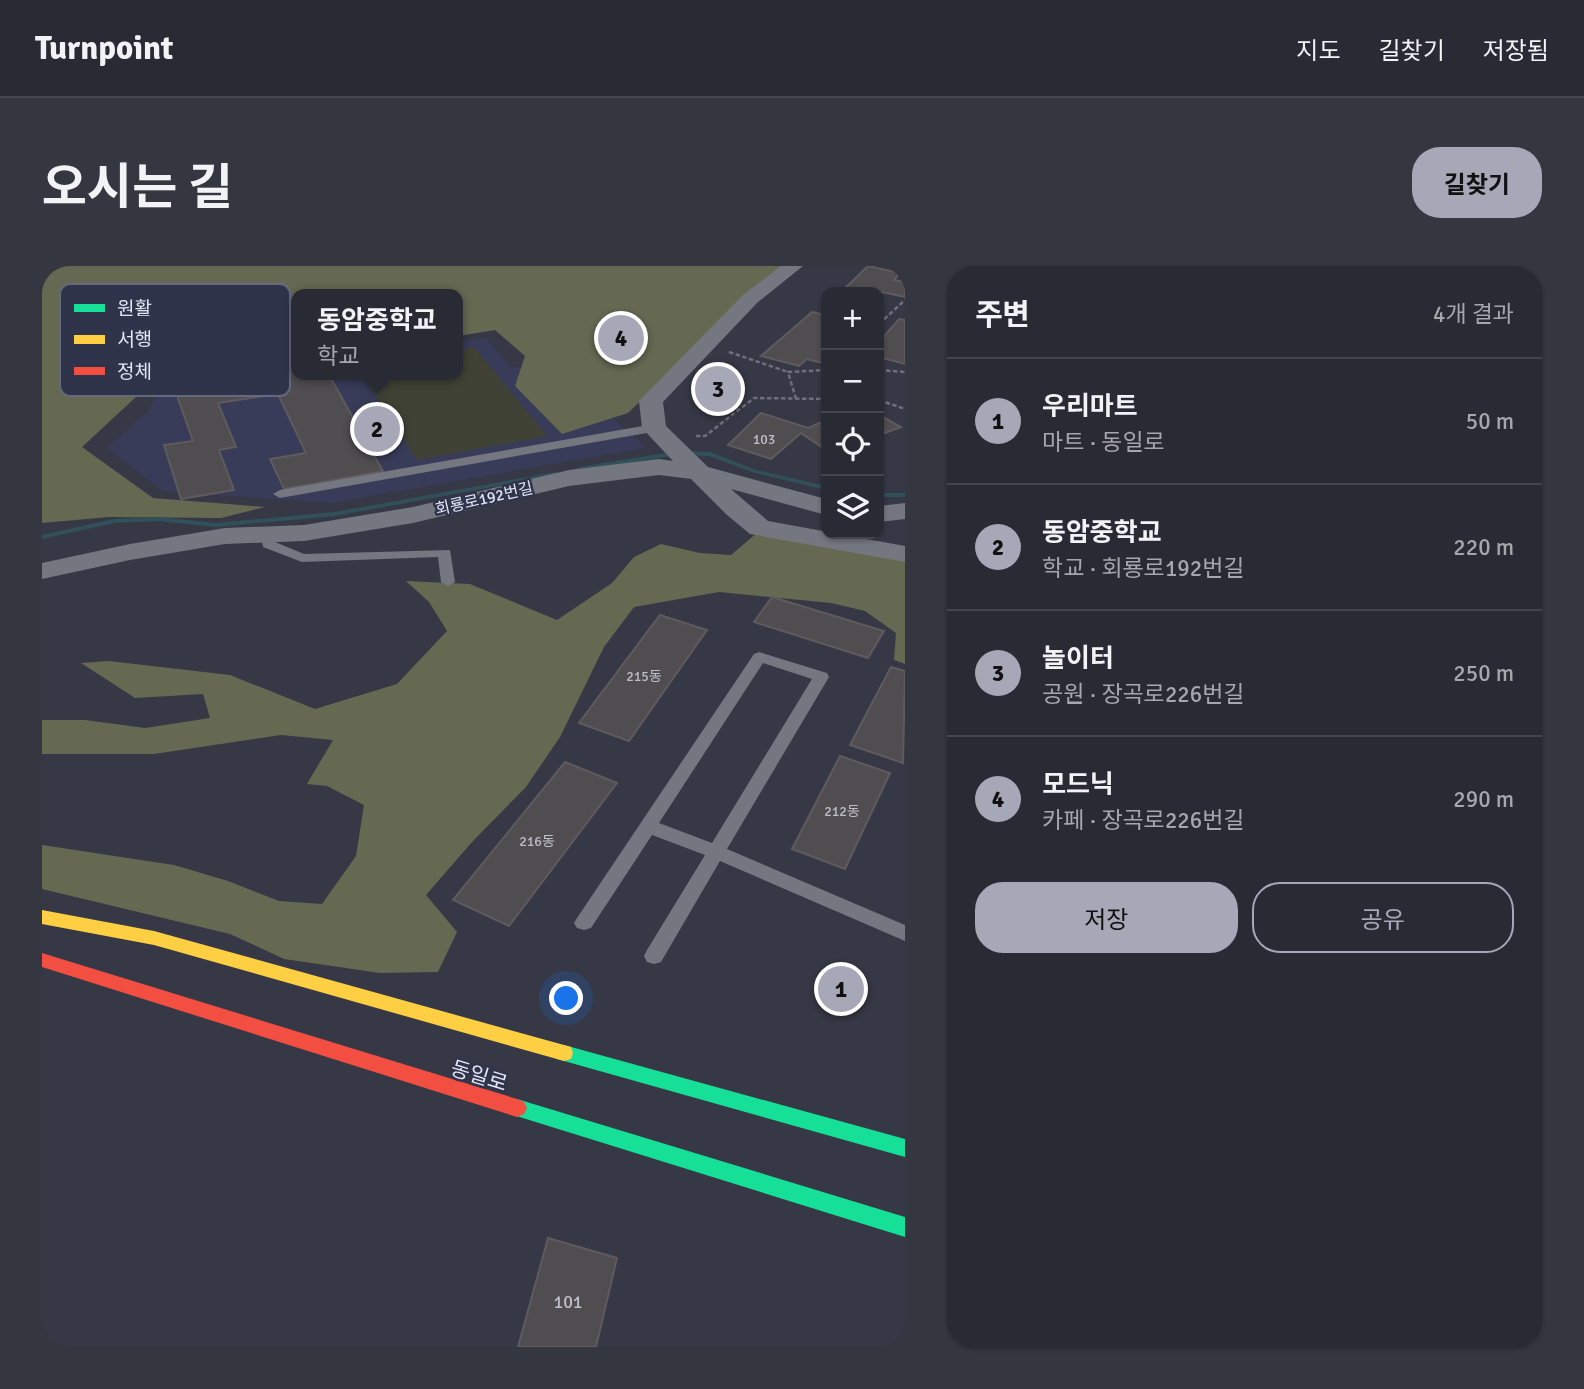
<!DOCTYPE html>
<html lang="ko">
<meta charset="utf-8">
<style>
:root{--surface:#282a34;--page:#343640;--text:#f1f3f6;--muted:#a5a7ac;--line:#44464f;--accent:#a6a8b7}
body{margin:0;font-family:Signika,"Noto Sans KR",sans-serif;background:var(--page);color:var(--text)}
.controls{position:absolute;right:21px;top:21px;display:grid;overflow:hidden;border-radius:14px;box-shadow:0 2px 5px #0004}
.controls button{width:63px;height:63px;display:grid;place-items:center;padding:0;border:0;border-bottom:2px solid var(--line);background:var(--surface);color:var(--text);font:35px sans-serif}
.you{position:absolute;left:525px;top:733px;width:24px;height:24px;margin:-18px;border:5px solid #fff;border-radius:50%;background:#1a73e8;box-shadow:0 0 0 10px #1a73e833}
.badge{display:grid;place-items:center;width:46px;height:46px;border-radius:50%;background:var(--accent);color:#111;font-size:23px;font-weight:700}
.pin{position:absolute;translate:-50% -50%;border:4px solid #fff;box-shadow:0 2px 7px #0006}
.popup{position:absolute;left:249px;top:23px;width:172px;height:91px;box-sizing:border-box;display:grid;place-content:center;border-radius:14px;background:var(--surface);filter:drop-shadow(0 2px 5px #0005);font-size:23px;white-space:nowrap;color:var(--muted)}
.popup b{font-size:26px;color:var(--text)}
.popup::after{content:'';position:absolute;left:50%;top:100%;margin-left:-14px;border:14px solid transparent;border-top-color:var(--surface)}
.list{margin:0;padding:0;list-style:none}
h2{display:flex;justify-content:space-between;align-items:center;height:91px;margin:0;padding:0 28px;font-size:30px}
h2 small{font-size:23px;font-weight:400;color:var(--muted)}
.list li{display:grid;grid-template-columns:46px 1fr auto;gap:21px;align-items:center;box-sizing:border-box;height:126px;padding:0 28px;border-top:2px solid var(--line)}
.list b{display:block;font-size:26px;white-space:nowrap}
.list p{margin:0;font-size:23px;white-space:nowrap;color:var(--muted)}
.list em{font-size:23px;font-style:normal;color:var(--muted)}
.actions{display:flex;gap:14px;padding:21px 28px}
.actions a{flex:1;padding:16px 0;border:2px solid var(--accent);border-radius:28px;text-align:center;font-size:24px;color:var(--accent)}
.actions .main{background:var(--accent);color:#111}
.icon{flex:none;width:38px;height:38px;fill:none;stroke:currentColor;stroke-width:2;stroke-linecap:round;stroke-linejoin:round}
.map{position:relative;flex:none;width:863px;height:1081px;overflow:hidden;border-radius:28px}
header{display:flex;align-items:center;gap:42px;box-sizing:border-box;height:98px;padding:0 35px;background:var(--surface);border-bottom:2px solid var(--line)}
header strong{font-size:33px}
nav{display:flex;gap:38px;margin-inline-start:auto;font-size:24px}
.intro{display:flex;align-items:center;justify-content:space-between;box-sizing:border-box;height:168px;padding:0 42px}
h1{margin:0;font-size:49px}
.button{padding:18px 32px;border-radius:28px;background:var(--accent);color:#111;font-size:24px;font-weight:700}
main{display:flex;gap:42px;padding:0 42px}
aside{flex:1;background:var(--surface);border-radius:28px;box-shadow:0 2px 5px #0004}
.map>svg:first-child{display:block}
</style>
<header>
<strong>Turnpoint</strong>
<nav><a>지도</a><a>길찾기</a><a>저장됨</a></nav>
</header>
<div class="intro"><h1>오시는 길</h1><a class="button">길찾기</a></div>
<main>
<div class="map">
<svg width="863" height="1081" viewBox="0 0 863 1081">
<rect width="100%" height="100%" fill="#363845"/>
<polygon fill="#383c58" points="444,72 468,101 499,102 523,107 603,182 289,237 121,225 65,182 108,143 119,118 254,99 254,109 416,109 416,76"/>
<polygon fill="#404235" points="432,81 505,170 375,194 320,109 416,109 416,84"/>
<g fill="#656952">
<polygon points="0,0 740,0 586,147 520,168 473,120 483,90 453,64 416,70 416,28 254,28 254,95 108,118 40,181 111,232 223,241 179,252 67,251 0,257"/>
<polygon points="716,266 863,294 863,398 852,394 854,367 823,345 789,337 677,326 592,341 562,381 518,471 484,521 430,576 384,629 415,666 396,706 338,707 242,693 188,668 0,623 0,579 132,599 186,615 237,635 280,638 314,590 322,539 285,520 265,518 291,474 239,469 112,488 0,488 0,454 43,454 103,462 168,452 161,428 93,432 39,397 67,395 188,409 273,443 355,418 405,365 387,336 364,315 428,318 515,354 570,317 592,291 619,278 658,287 689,289"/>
</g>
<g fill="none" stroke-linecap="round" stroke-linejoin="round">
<g fill="#31515a" fill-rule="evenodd">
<polygon points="636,185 668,186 714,204 784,220 784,224 710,206 667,190 636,189 537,205 534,203 537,201"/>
<polygon points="513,206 515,207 515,209 293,250 174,261 116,255 72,257 0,273 0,269 72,253 116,251 174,257 293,246"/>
<rect x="837" y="227" width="26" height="4"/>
</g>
</g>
<g fill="#504d51" stroke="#5f5a5e" stroke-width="2">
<polygon points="826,0 858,7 852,14 863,16 863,31 840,26 837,29 837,26 799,26"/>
<polygon points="770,46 784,49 784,77 781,80 784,81 784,98 765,93 757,100 719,90"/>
<polygon points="857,53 863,54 863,98 837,91 837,76"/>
<polygon points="254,102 254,109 287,109 341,205 242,223 228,193 264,187 236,128 176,137 194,181 177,184 192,224 139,233 122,179 151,175 132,121"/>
<polygon points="719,147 766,162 784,154 784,184 759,167 729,193 686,179"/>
<polygon points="837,149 859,161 837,169"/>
<polygon points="730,331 842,365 826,392 712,356"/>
<polygon points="618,349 665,364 587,475 537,457"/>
<polygon points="849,401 863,405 861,497 808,479"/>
<polygon points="798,490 848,507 803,603 750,583"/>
<polygon points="523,496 575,517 467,660 411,634"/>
<polygon points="506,972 575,992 554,1081 476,1081"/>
</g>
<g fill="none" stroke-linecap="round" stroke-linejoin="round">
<g stroke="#6d6f7a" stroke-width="2.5" stroke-dasharray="4.5 2.5" stroke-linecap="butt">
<polyline points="837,58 863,34"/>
<polyline points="687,86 746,106"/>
<polyline points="837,104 863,106"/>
<polyline points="837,127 840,134"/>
<polyline points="754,133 746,106 784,104"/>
<polyline points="837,134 863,143"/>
<polyline points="654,170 663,170 712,132 784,133"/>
</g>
<g fill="#747680" fill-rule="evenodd">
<polygon points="612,158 618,162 616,165 238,232 231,228 238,224"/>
<polygon points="226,265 233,269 233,276 262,288 408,284 413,316 406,320 399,316 396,291 260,296 221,281 219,269"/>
<path d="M 717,386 L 785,407 L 787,411 L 685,583 L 863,659 L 863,675 L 678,595 L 619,696 L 612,698 L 605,696 L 602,690 L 605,684 L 663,589 L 610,569 L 549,662 L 542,664 L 535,662 L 532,657 L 535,652 L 712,388 ZM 721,397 L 770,413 L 670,577 L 617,557 Z"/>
</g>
<g fill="#747680" fill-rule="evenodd">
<polygon points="739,0 761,0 715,37 621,136 624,160 666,201 784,233 784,249 689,223 726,255 863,280 863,296 708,268 685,249 649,213 617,209 527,220 371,257 262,275 183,278 88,294 0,313 0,297 88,278 183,262 262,259 371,241 527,204 617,193 631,195 600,162 597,135 701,29"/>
<polygon points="863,237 863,253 837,256 837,240"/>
</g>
<g fill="#16e098" fill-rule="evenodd">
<polygon points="522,779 863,873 863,891 522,795 515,793 513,787 515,781"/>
<polygon points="475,833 863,951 863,971 468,848 465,842 468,836"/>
</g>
<polygon fill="#ffcf43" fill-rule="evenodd" points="0,644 112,665 522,779 529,781 531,787 529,793 522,795 112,679 0,658"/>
<polygon fill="#f24e42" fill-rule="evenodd" points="0,687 475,833 482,836 485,842 482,848 475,851 0,701"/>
</g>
<g text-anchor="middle" stroke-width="5" stroke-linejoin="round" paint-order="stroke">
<g font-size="14" fill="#bebfcb">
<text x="722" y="178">103</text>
<text x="602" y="415">215동</text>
<text x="800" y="550">212동</text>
<text x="495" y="580">216동</text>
</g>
<g font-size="16" fill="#e2e5f4" stroke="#30344b">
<text transform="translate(442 232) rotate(-13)" y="6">회룡로192번길</text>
</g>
<g font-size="18" fill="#bebfcb">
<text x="526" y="1042">101</text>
</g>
<g font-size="21" fill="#e2e5f4" stroke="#30344b">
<text transform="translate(437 810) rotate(17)" y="7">동일로</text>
</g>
</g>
<rect x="18" y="18" width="230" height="112" rx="10" fill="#30344b" stroke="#65697e" stroke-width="2"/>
<rect x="32" y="38" width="31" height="8" fill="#16e098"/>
<rect x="32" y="69" width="31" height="9" fill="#ffcf43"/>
<rect x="32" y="101" width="31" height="8" fill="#f24e42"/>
<g font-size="19" fill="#e2e5f4">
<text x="75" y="49">원활</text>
<text x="75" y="80">서행</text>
<text x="75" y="112">정체</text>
</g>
</svg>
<div class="controls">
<button>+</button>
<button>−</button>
<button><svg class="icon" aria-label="locate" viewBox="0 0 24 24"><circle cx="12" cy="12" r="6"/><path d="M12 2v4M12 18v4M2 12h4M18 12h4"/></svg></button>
<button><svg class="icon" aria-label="layers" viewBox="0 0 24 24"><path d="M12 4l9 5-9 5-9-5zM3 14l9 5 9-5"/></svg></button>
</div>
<div class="you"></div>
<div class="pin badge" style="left:799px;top:723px">1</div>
<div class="pin badge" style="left:335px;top:163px">2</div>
<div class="popup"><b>동암중학교</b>학교</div>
<div class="pin badge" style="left:676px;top:123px">3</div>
<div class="pin badge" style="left:579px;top:72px">4</div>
</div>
<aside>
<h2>주변<small>4개 결과</small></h2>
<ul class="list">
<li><span class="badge">1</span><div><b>우리마트</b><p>마트 · 동일로</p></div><em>50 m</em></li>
<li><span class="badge">2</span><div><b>동암중학교</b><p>학교 · 회룡로192번길</p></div><em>220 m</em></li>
<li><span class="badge">3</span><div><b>놀이터</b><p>공원 · 장곡로226번길</p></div><em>250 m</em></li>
<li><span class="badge">4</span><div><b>모드닉</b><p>카페 · 장곡로226번길</p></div><em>290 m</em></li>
</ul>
<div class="actions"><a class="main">저장</a><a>공유</a></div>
</aside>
</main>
